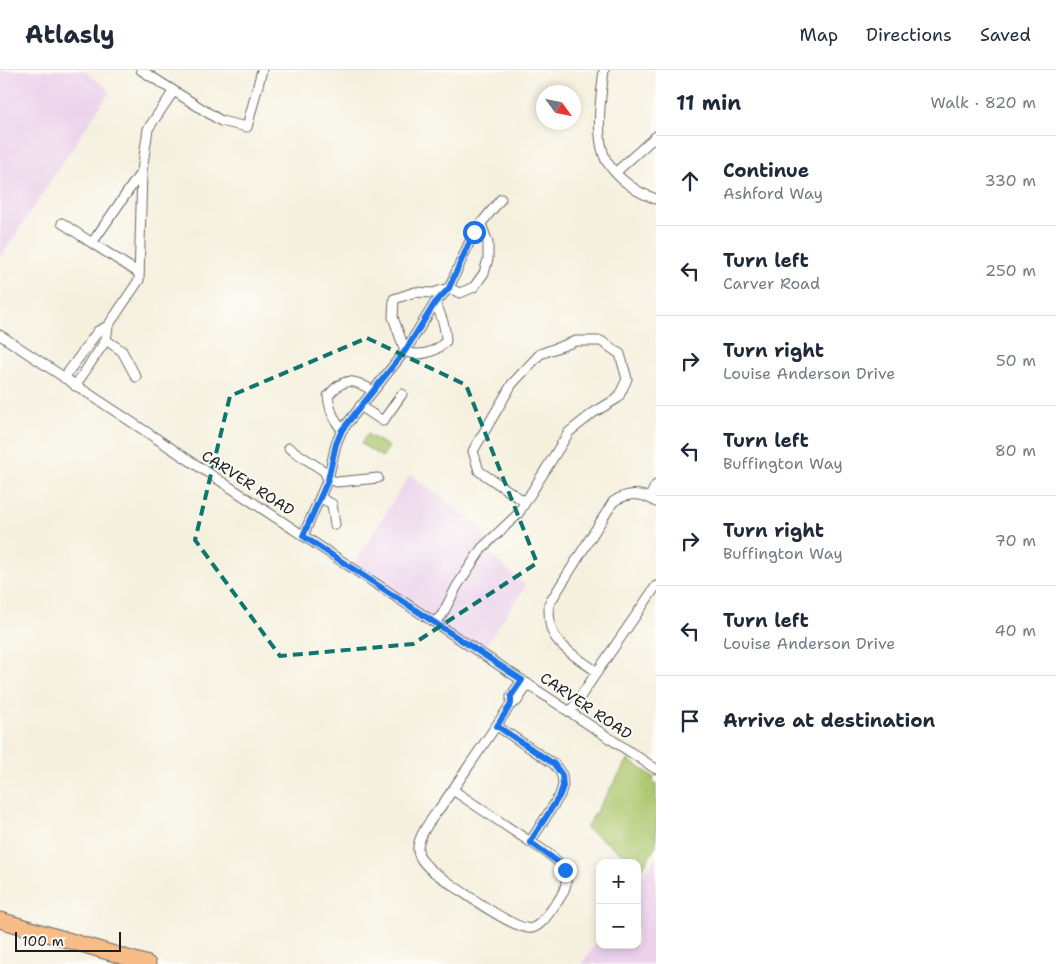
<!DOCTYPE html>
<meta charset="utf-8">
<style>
:root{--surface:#fff;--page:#f6f6f7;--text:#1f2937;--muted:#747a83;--line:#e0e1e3}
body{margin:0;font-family:"Shantell Sans",sans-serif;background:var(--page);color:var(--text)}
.controls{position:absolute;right:15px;bottom:15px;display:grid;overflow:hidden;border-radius:10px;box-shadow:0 2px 8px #0003}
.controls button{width:45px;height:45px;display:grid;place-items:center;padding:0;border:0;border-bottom:1px solid var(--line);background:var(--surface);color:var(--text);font:25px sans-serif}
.compass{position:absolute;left:536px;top:15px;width:45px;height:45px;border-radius:50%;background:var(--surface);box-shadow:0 2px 8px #0003;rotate:123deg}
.scale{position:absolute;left:15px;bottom:12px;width:106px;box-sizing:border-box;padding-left:5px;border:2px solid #1c1c1c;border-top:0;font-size:14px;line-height:18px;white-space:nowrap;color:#1c1c1c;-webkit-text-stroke:4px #fdfcf7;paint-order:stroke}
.stop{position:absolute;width:15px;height:15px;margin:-11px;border:4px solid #1a73e8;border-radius:50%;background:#fff}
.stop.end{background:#1a73e8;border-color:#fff;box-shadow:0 1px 5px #0008}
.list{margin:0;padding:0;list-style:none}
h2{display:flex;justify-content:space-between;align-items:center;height:65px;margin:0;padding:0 20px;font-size:21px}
h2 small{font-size:16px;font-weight:400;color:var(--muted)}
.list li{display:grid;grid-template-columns:32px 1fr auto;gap:15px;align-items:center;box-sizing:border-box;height:90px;padding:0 20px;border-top:1px solid var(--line)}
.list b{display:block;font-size:19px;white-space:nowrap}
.list p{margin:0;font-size:16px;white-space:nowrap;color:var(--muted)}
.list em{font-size:16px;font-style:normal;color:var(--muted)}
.icon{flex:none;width:28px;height:28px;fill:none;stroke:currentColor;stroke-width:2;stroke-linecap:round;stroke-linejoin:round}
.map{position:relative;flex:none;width:656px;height:894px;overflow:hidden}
header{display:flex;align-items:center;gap:30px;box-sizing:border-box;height:70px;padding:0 25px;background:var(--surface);border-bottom:1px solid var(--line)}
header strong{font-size:24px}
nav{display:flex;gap:28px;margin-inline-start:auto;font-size:18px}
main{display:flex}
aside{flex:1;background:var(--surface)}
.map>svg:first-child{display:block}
</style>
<header>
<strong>Atlasly</strong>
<nav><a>Map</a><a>Directions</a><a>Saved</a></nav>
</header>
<main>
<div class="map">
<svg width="656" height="894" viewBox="0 0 656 894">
<rect width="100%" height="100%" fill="#fdfcf7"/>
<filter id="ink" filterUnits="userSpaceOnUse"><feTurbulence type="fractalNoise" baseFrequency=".02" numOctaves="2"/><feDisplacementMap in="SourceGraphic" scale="10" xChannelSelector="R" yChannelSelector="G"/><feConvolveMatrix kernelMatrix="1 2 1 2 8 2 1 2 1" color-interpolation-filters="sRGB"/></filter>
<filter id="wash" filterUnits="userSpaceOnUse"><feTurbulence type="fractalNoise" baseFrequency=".0096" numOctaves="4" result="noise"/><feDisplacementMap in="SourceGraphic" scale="20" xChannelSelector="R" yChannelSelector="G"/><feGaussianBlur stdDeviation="1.12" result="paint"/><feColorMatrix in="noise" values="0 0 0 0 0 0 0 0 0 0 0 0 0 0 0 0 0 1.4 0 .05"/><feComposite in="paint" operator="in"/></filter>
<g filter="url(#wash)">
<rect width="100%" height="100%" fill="#f5f0de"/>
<g fill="#ebd1eb">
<polygon points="0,0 83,0 110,21 0,188"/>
<polygon points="410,404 479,455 491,485 526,516 478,587 350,500"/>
<polygon points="656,787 656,894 581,894 600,867 600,875 637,875 637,814"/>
</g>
<g fill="#adc86e" stroke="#647245">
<polygon points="367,364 389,377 382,387 361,374"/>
<polygon points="628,690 654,707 652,710 656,713 656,775 643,798 586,758"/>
</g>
</g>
<g filter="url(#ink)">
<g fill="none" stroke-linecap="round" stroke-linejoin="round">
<g stroke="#686660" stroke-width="11">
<g id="minor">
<polyline points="141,0 221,51 247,57 262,0"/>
<path d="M 604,0 C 601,25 594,69 607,92 C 613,101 623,111 632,117 C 639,123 648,126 656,129"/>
<polyline points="616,102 656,66"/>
<polyline points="62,153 92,173"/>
<polyline points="139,203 92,173 142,101"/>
<path d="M 435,233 C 442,246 446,257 446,271 C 436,282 419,288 405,281 L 393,247 L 394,229 L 415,222 L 433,223 L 449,218 L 460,223 L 474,217 L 484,203 L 488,189 L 488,173 L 481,154"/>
<polyline points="0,265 656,699"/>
<polyline points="106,270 122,281 136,307"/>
<polyline points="64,308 98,261 108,256"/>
<polyline points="75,316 106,270 108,256 139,210 142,101 148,59 173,22"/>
<polyline points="360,336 383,351 402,324"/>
<path d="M 342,360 C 333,349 330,340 328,326 C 344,306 354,309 373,321"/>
<polyline points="289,378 324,401 328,409 337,412 378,408"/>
<polyline points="321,428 332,434 335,455"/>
<polyline points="649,428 656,415"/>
<path d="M 656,432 C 642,422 627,422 613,432 L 549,534 C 549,544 549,557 554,565 C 563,580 584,592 597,602 L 656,516"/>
<polyline points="303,466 328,409 336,374 342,360 405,281 435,233 449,218 474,162 501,129"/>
<polyline points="435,552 442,545 457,516 482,478 518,444 569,362 593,343 618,328 627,309 620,284 601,271 576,271 540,284 512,314 473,381 479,401 525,432"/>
<polyline points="511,634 511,626 522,610"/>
<polyline points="570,642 597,602"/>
<polyline points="497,656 554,694 562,705 563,715 560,725 530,772"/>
<path d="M 453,720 C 478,737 503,754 529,771 C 540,778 554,786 562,796 C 571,808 565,821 558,831 C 551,839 543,855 532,858 C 517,863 447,811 431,800 C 425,794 417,787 418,777 C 420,761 436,744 445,731 C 467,699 489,666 511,634 L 517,631 L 528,614"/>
</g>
</g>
<g stroke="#686660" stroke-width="17">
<polyline id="motorway" points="0,850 148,894"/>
</g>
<use href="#minor" stroke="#fff" stroke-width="9"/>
<use href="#motorway" stroke="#f7bd88" stroke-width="15"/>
</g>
</g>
<g fill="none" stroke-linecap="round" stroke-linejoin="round" filter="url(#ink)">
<polyline stroke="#1a73e8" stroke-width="6" points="474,162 449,218 435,233 405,281 342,360 336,374 328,410 303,466 522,610 511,626 511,634 497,656 554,694 562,705 563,716 560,725 530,772 561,794 565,800"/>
</g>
<path fill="none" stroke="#0f766e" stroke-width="4" stroke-dasharray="10 6" stroke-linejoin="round" d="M 367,268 L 466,315 L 537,493 L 413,574 L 280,586 L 195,470 L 230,326 Z"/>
<g text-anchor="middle" stroke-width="4" stroke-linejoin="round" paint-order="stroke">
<g font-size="15" fill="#1c1c1c" stroke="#fdfcf7">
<text transform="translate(248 413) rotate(33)" y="5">CARVER ROAD</text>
<text transform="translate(586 636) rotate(34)" y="5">CARVER ROAD</text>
</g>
</g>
</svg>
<div class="controls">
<button>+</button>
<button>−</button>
</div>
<svg class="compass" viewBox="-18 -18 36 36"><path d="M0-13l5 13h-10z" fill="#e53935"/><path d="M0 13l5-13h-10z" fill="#747a83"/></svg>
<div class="scale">100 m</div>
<div class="stop" style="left:474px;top:162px"></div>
<div class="stop end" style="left:565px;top:800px"></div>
</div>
<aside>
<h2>11 min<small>Walk · 820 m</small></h2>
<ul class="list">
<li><svg class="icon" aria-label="ahead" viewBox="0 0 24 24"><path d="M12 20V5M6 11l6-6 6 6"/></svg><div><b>Continue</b><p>Ashford Way</p></div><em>330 m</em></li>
<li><svg class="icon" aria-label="left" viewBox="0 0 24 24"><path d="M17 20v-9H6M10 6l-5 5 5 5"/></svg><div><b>Turn left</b><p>Carver Road</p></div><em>250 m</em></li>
<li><svg class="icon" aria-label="right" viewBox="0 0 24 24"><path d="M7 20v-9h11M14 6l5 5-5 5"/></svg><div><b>Turn right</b><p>Louise Anderson Drive</p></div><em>50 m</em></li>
<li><svg class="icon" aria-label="left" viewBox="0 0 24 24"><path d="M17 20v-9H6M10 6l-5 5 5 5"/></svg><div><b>Turn left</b><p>Buffington Way</p></div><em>80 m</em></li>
<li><svg class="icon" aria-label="right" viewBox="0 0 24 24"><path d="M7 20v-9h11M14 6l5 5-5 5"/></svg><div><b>Turn right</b><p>Buffington Way</p></div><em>70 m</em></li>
<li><svg class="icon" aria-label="left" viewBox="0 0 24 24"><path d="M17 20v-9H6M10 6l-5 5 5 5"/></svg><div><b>Turn left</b><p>Louise Anderson Drive</p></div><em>40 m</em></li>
<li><svg class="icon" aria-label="arrive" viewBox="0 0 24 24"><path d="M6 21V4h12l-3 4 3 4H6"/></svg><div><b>Arrive at destination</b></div></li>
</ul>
</aside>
</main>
